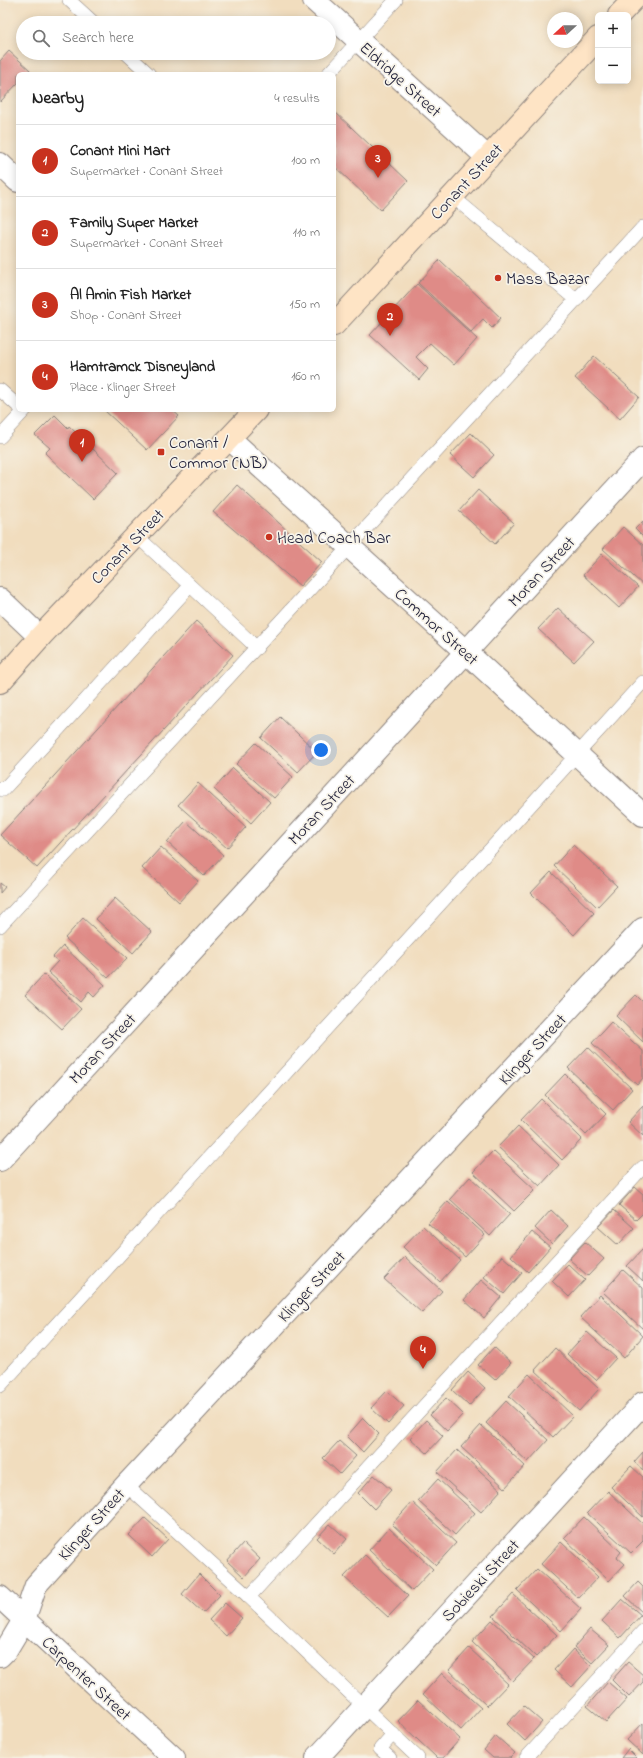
<!DOCTYPE html>
<meta charset="utf-8">
<style>
:root{--surface:#fff;--page:#f6f6f6;--text:#222;--muted:#767676;--line:#e0e0e0;--accent:#c8321e}
body{margin:0;font-family:"Indie Flower",sans-serif;background:var(--page);color:var(--text)}
.controls{position:absolute;right:12px;top:12px;display:grid;overflow:hidden;border-radius:6px;box-shadow:0 2px 10px #0003}
.controls button{width:36px;height:36px;display:grid;place-items:center;padding:0;border:0;border-bottom:1px solid var(--line);background:var(--surface);color:var(--text);font:20px sans-serif}
.compass{position:absolute;left:547px;top:12px;width:36px;height:36px;border-radius:50%;background:var(--surface);box-shadow:0 2px 10px #0003;rotate:249deg}
.you{position:absolute;left:321px;top:750px;width:14px;height:14px;margin:-10px;border:3px solid #fff;border-radius:50%;background:#1a73e8;box-shadow:0 0 0 6px #1a73e833}
.badge{display:grid;place-items:center;width:26px;height:26px;border-radius:50%;background:var(--accent);color:#fff;font-size:13px;font-weight:700}
.pin{position:absolute;translate:-50% -33px;filter:drop-shadow(0 1px 2px #0008)}
.pin::after{content:'';position:absolute;top:21px;width:14px;height:12px;background:inherit;clip-path:polygon(0 0,100% 0,50% 100%)}
.list{margin:0;padding:0;list-style:none}
h2{display:flex;justify-content:space-between;align-items:center;height:52px;margin:0;padding:0 16px;font-size:17px}
h2 small{font-size:13px;font-weight:400;color:var(--muted)}
.list li{display:grid;grid-template-columns:26px 1fr auto;gap:12px;align-items:center;box-sizing:border-box;height:72px;padding:0 16px;border-top:1px solid var(--line)}
.list b{display:block;font-size:15px;white-space:nowrap}
.list p{margin:0;font-size:13px;white-space:nowrap;color:var(--muted)}
.list em{font-size:13px;font-style:normal;color:var(--muted)}
.icon{flex:none;width:22px;height:22px;fill:none;stroke:currentColor;stroke-width:2;stroke-linecap:round;stroke-linejoin:round}
.map{position:relative;flex:none;width:643px;height:1758px;overflow:hidden}
.search{position:absolute;background:var(--surface);box-shadow:0 2px 10px #0003;left:16px;top:16px;width:320px;height:44px;display:flex;align-items:center;gap:10px;box-sizing:border-box;padding:0 14px;border-radius:22px;color:var(--muted);font-size:15px}
.panel{position:absolute;background:var(--surface);box-shadow:0 2px 10px #0003;left:16px;top:72px;width:320px;height:340px;border-radius:6px}
.map>svg:first-child{display:block}
</style>
<div class="map">
<svg width="643" height="1758" viewBox="0 0 643 1758">
<rect width="100%" height="100%" fill="#f7f3e8"/>
<filter id="ink" filterUnits="userSpaceOnUse"><feTurbulence type="fractalNoise" baseFrequency=".025" numOctaves="2"/><feDisplacementMap in="SourceGraphic" scale="8" xChannelSelector="R" yChannelSelector="G"/><feConvolveMatrix kernelMatrix="1 2 1 2 8 2 1 2 1" color-interpolation-filters="sRGB"/></filter>
<filter id="wash" filterUnits="userSpaceOnUse"><feTurbulence type="fractalNoise" baseFrequency=".012" numOctaves="4" result="noise"/><feDisplacementMap in="SourceGraphic" scale="16" xChannelSelector="R" yChannelSelector="G"/><feGaussianBlur stdDeviation="0.9" result="paint"/><feColorMatrix in="noise" values="0 0 0 0 0 0 0 0 0 0 0 0 0 0 0 0 0 1.4 0 .05"/><feComposite in="paint" operator="in"/></filter>
<g filter="url(#wash)">
<rect width="100%" height="100%" fill="#f1ddbe"/>
<g id="blocks">
<g fill="#df8b87">
<polygon points="9,51 30,70 26,74 18,74 18,83 0,102 0,61"/>
<polygon points="334,111 408,181 381,210 334,166"/>
<polygon points="440,260 501,318 492,328 483,319 471,332 418,283"/>
<polygon points="417,284 477,339 454,365 430,343 416,357 428,369 419,380 370,335"/>
<polygon points="594,356 639,397 620,419 575,378"/>
<polygon points="104,410 172,410 179,416 147,450"/>
<polygon points="55,415 68,428 69,426 118,473 93,499 45,453 50,448 35,435"/>
<polygon points="471,433 494,455 474,477 450,455"/>
<polygon points="237,485 322,562 300,586 213,512"/>
<polygon points="478,490 514,523 495,544 459,511"/>
<polygon points="643,521 643,537 635,529"/>
<polygon points="623,527 643,545 643,585 603,549"/>
<polygon points="602,554 638,587 619,608 583,575"/>
<polygon points="558,608 594,641 574,662 538,629"/>
<polygon points="196,621 233,655 37,868 0,835"/>
<polygon points="280,717 317,752 298,772 261,738"/>
<polygon points="256,743 293,777 274,798 236,764"/>
<polygon points="233,768 270,802 251,823 214,789"/>
<polygon points="198,783 246,827 227,848 178,805"/>
<polygon points="186,821 223,855 204,876 167,842"/>
<polygon points="573,845 617,886 597,907 554,866"/>
<polygon points="161,847 198,881 179,902 142,868"/>
<polygon points="551,872 594,913 574,935 531,893"/>
<polygon points="0,883 5,887 0,893"/>
<polygon points="115,898 152,932 133,953 96,919"/>
<polygon points="83,918 127,958 108,978 65,938"/>
<polygon points="63,946 105,985 94,997 89,992 81,1002 48,972 58,961 53,957"/>
<polygon points="44,974 81,1009 62,1029 25,995"/>
<polygon points="636,995 643,1002 643,1042 616,1016"/>
<polygon points="611,1022 643,1051 643,1078 637,1085 592,1043"/>
<polygon points="588,1047 632,1089 613,1110 568,1068"/>
<polygon points="565,1074 606,1114 586,1135 545,1095"/>
<polygon points="541,1099 582,1139 562,1160 521,1120"/>
<polygon points="643,1106 643,1136 628,1122"/>
<polygon points="518,1126 559,1165 540,1186 498,1147"/>
<polygon points="493,1151 535,1190 514,1211 473,1172"/>
<polygon points="470,1177 510,1214 490,1236 450,1199"/>
<polygon points="635,1187 643,1194 643,1213 636,1220 619,1205"/>
<polygon points="448,1201 485,1235 465,1257 428,1223"/>
<polygon points="551,1210 568,1226 552,1244 535,1228"/>
<polygon points="614,1210 634,1228 618,1245 598,1227"/>
<polygon points="423,1226 460,1260 440,1282 403,1247"/>
<polygon points="532,1232 550,1247 528,1272 511,1256"/>
<polygon points="585,1242 604,1259 588,1276 569,1259"/>
<polygon points="643,1249 643,1281 627,1266"/>
<polygon points="502,1256 522,1273 504,1294 484,1277"/>
<polygon points="405,1257 442,1291 422,1313 384,1279"/>
<polygon points="568,1264 585,1280 569,1297 552,1281"/>
<polygon points="623,1270 643,1288 643,1329 603,1292"/>
<polygon points="481,1280 501,1297 484,1318 464,1300"/>
<polygon points="600,1295 643,1336 624,1358 580,1317"/>
<polygon points="587,1332 616,1358 596,1380 567,1354"/>
<polygon points="494,1347 511,1363 495,1380 478,1365"/>
<polygon points="555,1348 599,1389 579,1411 535,1370"/>
<polygon points="468,1372 485,1388 469,1406 452,1390"/>
<polygon points="529,1374 573,1416 553,1437 509,1396"/>
<polygon points="387,1391 404,1406 388,1424 371,1408"/>
<polygon points="446,1398 463,1414 447,1431 430,1415"/>
<polygon points="506,1401 548,1440 528,1462 486,1423"/>
<polygon points="363,1418 379,1434 363,1452 347,1436"/>
<polygon points="426,1420 443,1436 427,1453 410,1438"/>
<polygon points="481,1425 525,1466 505,1488 461,1447"/>
<polygon points="339,1441 356,1456 340,1474 323,1458"/>
<polygon points="457,1450 501,1490 481,1512 437,1472"/>
<polygon points="643,1452 643,1470 634,1462"/>
<polygon points="631,1466 643,1477 643,1517 611,1487"/>
<polygon points="374,1475 391,1490 374,1509 358,1493"/>
<polygon points="438,1479 475,1513 455,1535 418,1501"/>
<polygon points="608,1491 643,1524 643,1541 631,1553 587,1513"/>
<polygon points="412,1502 456,1543 436,1565 392,1524"/>
<polygon points="584,1517 621,1552 617,1557 625,1564 609,1581 564,1538"/>
<polygon points="145,1518 168,1539 152,1557 129,1535"/>
<polygon points="330,1524 347,1539 334,1554 317,1538"/>
<polygon points="389,1528 433,1569 412,1591 369,1550"/>
<polygon points="561,1542 598,1577 578,1598 541,1564"/>
<polygon points="243,1543 260,1559 244,1577 227,1561"/>
<polygon points="365,1555 408,1596 388,1617 344,1577"/>
<polygon points="537,1569 581,1609 561,1631 517,1590"/>
<polygon points="199,1574 220,1595 203,1613 182,1594"/>
<polygon points="638,1582 643,1587 643,1613 625,1596"/>
<polygon points="513,1594 557,1635 536,1657 493,1616"/>
<polygon points="622,1599 641,1615 620,1638 602,1621"/>
<polygon points="225,1603 242,1618 226,1636 209,1620"/>
<polygon points="492,1620 534,1659 513,1681 472,1642"/>
<polygon points="590,1629 609,1645 592,1663 574,1647"/>
<polygon points="469,1648 508,1684 487,1706 449,1670"/>
<polygon points="573,1649 591,1666 572,1687 554,1670"/>
<polygon points="628,1662 643,1675 643,1682 629,1697 612,1680"/>
<polygon points="442,1673 481,1708 461,1730 423,1694"/>
<polygon points="608,1682 627,1699 606,1722 587,1706"/>
<polygon points="418,1700 460,1739 443,1758 437,1758 398,1721"/>
<polygon points="524,1706 542,1722 525,1741 507,1724"/>
<polygon points="643,1723 643,1755 627,1740"/>
<polygon points="496,1736 515,1753 510,1758 493,1758 484,1750"/>
<polygon points="628,1749 637,1758 621,1758"/>
</g>
</g>
</g>
<g filter="url(#ink)">
<use href="#blocks" fill-opacity="0" stroke="#8a807c" stroke-width="1"/>
<g fill="none" stroke-linecap="round" stroke-linejoin="round">
<g stroke="#8a807c" stroke-width="14">
<g id="service">
<polyline points="69,0 94,23"/>
<polyline points="126,53 149,74"/>
<polyline points="328,74 396,0"/>
<polyline points="452,196 576,300"/>
<polyline points="0,390 18,406"/>
<polyline points="0,437 25,410"/>
<polyline points="137,536 257,648"/>
<polyline points="0,788 3,790 190,586"/>
<polyline points="0,926 643,227"/>
<polyline points="0,1386 643,682"/>
<polyline points="126,1485 249,1597 643,1167"/>
<polyline points="249,1597 418,1758"/>
<polyline points="390,1758 380,1749 393,1734"/>
<polyline points="526,1758 643,1631"/>
</g>
</g>
<g stroke="#8a807c" stroke-width="24">
<g id="minor">
<polyline points="314,0 488,158"/>
<polyline points="0,164 18,181"/>
<polyline points="230,439 466,652 643,815"/>
<polyline points="0,599 40,637"/>
<polyline points="0,1160 643,459"/>
<polyline points="0,1656 6,1650 24,1620 36,1585 126,1485 643,929"/>
<polyline points="317,1758 643,1403"/>
</g>
</g>
<g stroke="#8a807c" stroke-width="24">
<polyline id="tertiary" points="0,1597 174,1758"/>
</g>
<g stroke="#8a807c" stroke-width="24">
<g id="secondary">
<polyline points="619,15 633,0"/>
<polyline points="334,325 598,38"/>
<polyline points="0,682 40,637 256,410"/>
</g>
</g>
<use href="#service" stroke="#fff" stroke-width="13"/>
<use href="#minor" stroke="#fff" stroke-width="22"/>
<use href="#tertiary" stroke="#fff" stroke-width="22"/>
<use href="#secondary" stroke="#fee4c5" stroke-width="22"/>
</g>
</g>
<g fill="#c8321e" stroke="#f7f3e8" stroke-width="1.5">
<circle cx="498" cy="278" r="4"/>
<rect x="157" y="448" width="8" height="8" rx="2"/>
<circle cx="269" cy="537" r="4"/>
</g>
<g text-anchor="middle" stroke-width="3.5" stroke-linejoin="round" paint-order="stroke">
<g font-size="17" fill="#22223b" stroke="#f7f3e8">
<text transform="translate(401 79) rotate(42)" y="6">Eldridge Street</text>
<text transform="translate(466 181) rotate(-47)" y="6">Conant Street</text>
<text transform="translate(127 546) rotate(-46)" y="6">Conant Street</text>
<text transform="translate(541 571) rotate(-47)" y="6">Moran Street</text>
<text transform="translate(437 626) rotate(42)" y="6">Commor Street</text>
<text transform="translate(321 809) rotate(-47)" y="6">Moran Street</text>
<text transform="translate(102 1048) rotate(-47)" y="6">Moran Street</text>
<text transform="translate(532 1049) rotate(-47)" y="6">Klinger Street</text>
<text transform="translate(311 1286) rotate(-47)" y="6">Klinger Street</text>
<text transform="translate(91 1524) rotate(-48)" y="6">Klinger Street</text>
<text transform="translate(480 1580) rotate(-47)" y="6">Sobieski Street</text>
<text transform="translate(87 1678) rotate(43)" y="6">Carpenter Street</text>
</g>
<g font-size="17" fill="#22223b" stroke="#f7f3e8" text-anchor="start">
<text x="506" y="284">Mass Bazar</text>
<text x="169" y="448">Conant /<tspan x="169" dy="20">Commor (NB)</tspan></text>
<text x="277" y="543">Head Coach Bar</text>
</g>
</g>
</svg>
<div class="controls">
<button>+</button>
<button>−</button>
</div>
<svg class="compass" viewBox="-18 -18 36 36"><path d="M0-13l5 13h-10z" fill="#e53935"/><path d="M0 13l5-13h-10z" fill="#767676"/></svg>
<div class="you"></div>
<div class="pin badge" style="left:82px;top:462px">1</div>
<div class="pin badge" style="left:390px;top:336px">2</div>
<div class="pin badge" style="left:378px;top:178px">3</div>
<div class="pin badge" style="left:423px;top:1369px">4</div>
<div class="search"><svg class="icon" aria-label="search" viewBox="0 0 24 24"><circle cx="10" cy="10" r="6"/><path d="M15 15l6 6"/></svg>Search here</div>
<section class="panel">
<h2>Nearby<small>4 results</small></h2>
<ul class="list">
<li><span class="badge">1</span><div><b>Conant Mini Mart</b><p>Supermarket · Conant Street</p></div><em>100 m</em></li>
<li><span class="badge">2</span><div><b>Family Super Market</b><p>Supermarket · Conant Street</p></div><em>110 m</em></li>
<li><span class="badge">3</span><div><b>Al Amin Fish Market</b><p>Shop · Conant Street</p></div><em>150 m</em></li>
<li><span class="badge">4</span><div><b>Hamtramck Disneyland</b><p>Place · Klinger Street</p></div><em>160 m</em></li>
</ul>
</section>
</div>
